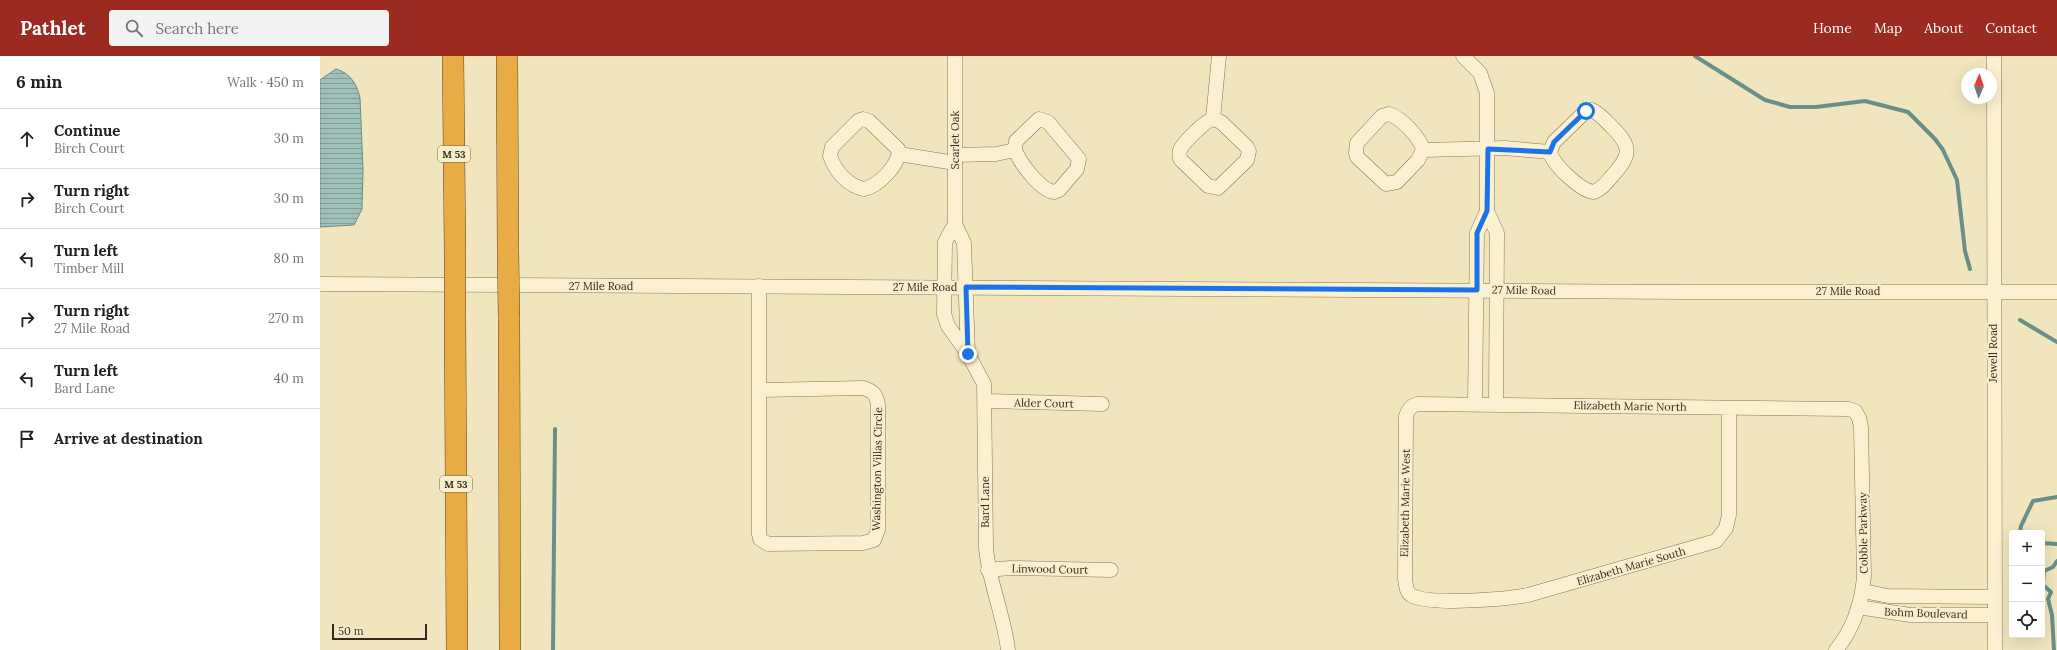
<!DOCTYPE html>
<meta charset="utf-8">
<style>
:root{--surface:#fff;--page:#f2f2f2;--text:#202124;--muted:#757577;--line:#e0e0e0;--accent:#9b2a21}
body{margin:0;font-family:Lora,serif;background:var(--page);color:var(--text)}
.controls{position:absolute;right:12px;bottom:12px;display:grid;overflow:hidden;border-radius:4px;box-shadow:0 4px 16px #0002}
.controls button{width:36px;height:36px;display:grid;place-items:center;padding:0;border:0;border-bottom:1px solid var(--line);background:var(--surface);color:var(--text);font:20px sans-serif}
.compass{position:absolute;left:1641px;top:12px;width:36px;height:36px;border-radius:50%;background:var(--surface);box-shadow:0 4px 16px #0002;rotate:2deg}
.scale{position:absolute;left:12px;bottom:10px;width:95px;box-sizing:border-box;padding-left:4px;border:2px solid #372a1a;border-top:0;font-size:11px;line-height:14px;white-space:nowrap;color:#372a1a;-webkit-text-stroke:3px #f7eecc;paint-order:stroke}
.stop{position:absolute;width:12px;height:12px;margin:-9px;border:3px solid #1a73e8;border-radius:50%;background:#fff}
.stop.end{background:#1a73e8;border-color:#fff;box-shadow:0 1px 4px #0008}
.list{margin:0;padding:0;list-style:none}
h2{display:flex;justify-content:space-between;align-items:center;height:52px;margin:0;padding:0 16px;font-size:17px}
h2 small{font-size:13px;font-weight:400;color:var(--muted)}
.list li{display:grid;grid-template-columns:26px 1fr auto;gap:12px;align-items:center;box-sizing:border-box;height:60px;padding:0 16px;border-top:1px solid var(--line)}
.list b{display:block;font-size:15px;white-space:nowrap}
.list p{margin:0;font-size:13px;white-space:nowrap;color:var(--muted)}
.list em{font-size:13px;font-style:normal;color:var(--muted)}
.icon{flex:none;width:22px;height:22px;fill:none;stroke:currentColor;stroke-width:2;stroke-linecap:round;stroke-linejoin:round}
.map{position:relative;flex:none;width:1737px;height:594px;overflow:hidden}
header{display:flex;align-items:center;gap:24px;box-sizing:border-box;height:56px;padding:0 20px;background:var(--accent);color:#fff}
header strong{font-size:19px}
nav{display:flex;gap:22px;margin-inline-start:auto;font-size:14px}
.search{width:280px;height:36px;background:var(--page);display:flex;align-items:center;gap:10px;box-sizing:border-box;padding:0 14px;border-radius:4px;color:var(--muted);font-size:15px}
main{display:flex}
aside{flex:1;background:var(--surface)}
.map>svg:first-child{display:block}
</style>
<header>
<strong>Pathlet</strong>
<div class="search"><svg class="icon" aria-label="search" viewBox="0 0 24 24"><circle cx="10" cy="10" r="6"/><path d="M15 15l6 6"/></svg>Search here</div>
<nav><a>Home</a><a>Map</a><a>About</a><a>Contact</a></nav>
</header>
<main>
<aside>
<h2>6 min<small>Walk · 450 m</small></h2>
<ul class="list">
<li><svg class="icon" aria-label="ahead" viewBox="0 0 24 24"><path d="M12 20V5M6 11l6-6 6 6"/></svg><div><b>Continue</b><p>Birch Court</p></div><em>30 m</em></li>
<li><svg class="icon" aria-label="right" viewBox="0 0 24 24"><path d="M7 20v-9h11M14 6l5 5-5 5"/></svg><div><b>Turn right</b><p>Birch Court</p></div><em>30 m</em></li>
<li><svg class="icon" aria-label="left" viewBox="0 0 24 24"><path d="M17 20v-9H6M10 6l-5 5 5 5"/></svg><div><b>Turn left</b><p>Timber Mill</p></div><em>80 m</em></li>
<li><svg class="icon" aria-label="right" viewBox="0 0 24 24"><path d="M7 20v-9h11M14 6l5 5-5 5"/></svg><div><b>Turn right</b><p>27 Mile Road</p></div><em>270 m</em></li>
<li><svg class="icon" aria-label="left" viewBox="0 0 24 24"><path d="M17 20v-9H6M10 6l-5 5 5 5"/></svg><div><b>Turn left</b><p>Bard Lane</p></div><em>40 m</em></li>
<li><svg class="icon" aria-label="arrive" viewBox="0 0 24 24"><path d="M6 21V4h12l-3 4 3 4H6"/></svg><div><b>Arrive at destination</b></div></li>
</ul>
</aside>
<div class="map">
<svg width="1737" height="594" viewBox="0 0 1737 594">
<defs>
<pattern id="water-rules" width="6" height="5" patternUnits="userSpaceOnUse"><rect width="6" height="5" fill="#a0c1ba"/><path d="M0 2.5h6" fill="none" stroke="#839d96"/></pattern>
</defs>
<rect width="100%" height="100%" fill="#f0e5bc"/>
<path fill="url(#water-rules)" stroke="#688f88" d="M 16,13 C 30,17 37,28 40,42 L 43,114 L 42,153 L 34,169 L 0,171 L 0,24 Z"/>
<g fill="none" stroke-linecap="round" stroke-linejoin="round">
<g stroke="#688f88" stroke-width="4">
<polyline points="1375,0 1445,44 1470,51 1496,51 1545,45 1588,56 1615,83 1623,94 1637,124 1645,195 1650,213"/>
<polyline points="1700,264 1737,286"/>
<polyline points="1700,477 1701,470 1713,445 1737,441"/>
<polyline points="1722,487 1737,488"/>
<polyline points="233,594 235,373"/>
<polyline points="1734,594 1732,559 1728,543 1731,536 1723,529 1724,515 1733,511 1737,505"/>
</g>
<g stroke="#897455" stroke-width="15">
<g id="minor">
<polyline points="1143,0 1160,17 1167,37 1167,155"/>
<polyline points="1674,0 1675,594"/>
<path d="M 1272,54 C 1280,58 1285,64 1291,70 C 1311,90 1312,98 1293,119 C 1287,126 1282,133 1274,136 C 1261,135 1232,108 1230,96 L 1234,86 L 1266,55 Z"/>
<path d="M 1069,58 C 1081,62 1100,81 1103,94 L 1098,104 L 1077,126 L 1066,128 L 1037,101 L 1036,97 L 1037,87 L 1062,60 Z"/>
<path d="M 543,63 L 549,65 L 578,93 C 582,107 557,131 544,133 C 528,130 515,115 510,100 L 512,91 L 538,65 Z"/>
<path d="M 719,63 L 728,66 L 759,103 L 757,113 L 739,134 L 734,136 C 720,134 700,107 695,94 L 696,85 Z"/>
<path d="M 893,63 L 901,66 L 927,91 L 929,95 L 927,104 L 898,132 L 888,130 L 861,104 C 859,101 859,98 860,94 C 862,88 886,64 893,63 Z"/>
<polyline points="893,63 899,0"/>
<polyline points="1103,94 1185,92 1230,96"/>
<polyline points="579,98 635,107"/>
<polyline points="635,99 676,98 695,94"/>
<polyline points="635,168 635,0"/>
<polyline points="0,228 1365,236 1737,236"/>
<path d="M 648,298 L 644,187 L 635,168 L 625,186 L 624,258 L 628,270 L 648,298 L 664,328 L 666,492 C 669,527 684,559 688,594"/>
<path d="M 439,334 L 543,332 C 553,335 556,338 558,348 L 558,474 L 554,484 L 543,487 L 448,488 L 440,483 L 439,478 L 439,230"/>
<polyline points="665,345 782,348"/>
<polyline points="1155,348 1157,177 1167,155 1177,177 1176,348"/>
<path d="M 1409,352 L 1409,459 L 1406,472 L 1396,485 L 1208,539 C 1187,543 1108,550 1091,539 C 1086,536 1086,528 1085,523 L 1086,360 C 1088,353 1091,350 1097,348 L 1529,353 L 1535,355 L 1539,362 L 1541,371 L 1544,520 C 1542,546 1533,573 1516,594"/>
<polyline points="668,514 690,512 791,514"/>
<polyline points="1543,535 1568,540 1674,541"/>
<polyline points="1538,551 1590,559 1674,559"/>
</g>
</g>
<g stroke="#56422a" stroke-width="22">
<g id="highway">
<polyline points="133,0 135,195"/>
<polyline points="187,0 188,195"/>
<polyline points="135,262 137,594"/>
<polyline points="189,262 190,594"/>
</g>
</g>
<use href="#minor" stroke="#fbf1d0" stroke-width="14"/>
<use href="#highway" stroke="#e7ac46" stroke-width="21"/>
<g stroke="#56422a" stroke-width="22" stroke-linecap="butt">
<g id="highway-bridge">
<polyline points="135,195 135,262"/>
<polyline points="188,195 189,262"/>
</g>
</g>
<use href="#highway-bridge" stroke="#e7ac46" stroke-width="21"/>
</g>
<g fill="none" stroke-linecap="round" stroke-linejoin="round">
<polyline stroke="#1a73e8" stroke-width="5" points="648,298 646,231 1157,234 1157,177 1167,155 1168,93 1230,96 1234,86 1266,55"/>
</g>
<g text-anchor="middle" stroke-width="4" stroke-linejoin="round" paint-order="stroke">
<g fill="#f7eecc" stroke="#71654f" stroke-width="1">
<rect x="118" y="90" width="32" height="16" rx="3"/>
<rect x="120" y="420" width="32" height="16" rx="3"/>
</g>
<g font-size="10" font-weight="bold" fill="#372a1a">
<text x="134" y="102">M 53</text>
<text x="136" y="432">M 53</text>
</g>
<g font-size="11" fill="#372a1a" stroke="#f7eecc">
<text transform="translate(635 84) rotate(-90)" y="4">Scarlet Oak</text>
<text x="281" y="234">27 Mile Road</text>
<text x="605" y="235">27 Mile Road</text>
<text transform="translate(1204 234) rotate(1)" y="4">27 Mile Road</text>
<text x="1528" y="239">27 Mile Road</text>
<text transform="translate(1673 297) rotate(-90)" y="4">Jewell Road</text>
<text transform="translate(724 347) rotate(1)" y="4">Alder Court</text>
<text transform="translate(1310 350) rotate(1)" y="4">Elizabeth Marie North</text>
<text transform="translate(557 413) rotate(-89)" y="4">Washington Villas Circle</text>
<text transform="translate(665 446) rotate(-90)" y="4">Bard Lane</text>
<text transform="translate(1085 447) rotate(-89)" y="4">Elizabeth Marie West</text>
<text transform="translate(1543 477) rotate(-91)" y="4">Cobble Parkway</text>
<text transform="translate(1311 510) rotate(-16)" y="4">Elizabeth Marie South</text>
<text transform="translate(730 513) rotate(1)" y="4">Linwood Court</text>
<text transform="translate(1606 557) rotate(2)" y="4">Bohm Boulevard</text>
</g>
</g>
</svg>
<div class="controls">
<button>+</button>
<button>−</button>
<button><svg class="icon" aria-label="locate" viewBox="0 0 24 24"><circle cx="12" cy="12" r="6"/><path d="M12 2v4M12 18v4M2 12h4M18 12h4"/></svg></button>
</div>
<svg class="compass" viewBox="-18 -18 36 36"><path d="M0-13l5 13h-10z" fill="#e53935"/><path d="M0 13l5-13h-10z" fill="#757577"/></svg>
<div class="scale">50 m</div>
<div class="stop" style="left:1266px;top:55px"></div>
<div class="stop end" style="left:648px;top:298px"></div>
</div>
</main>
